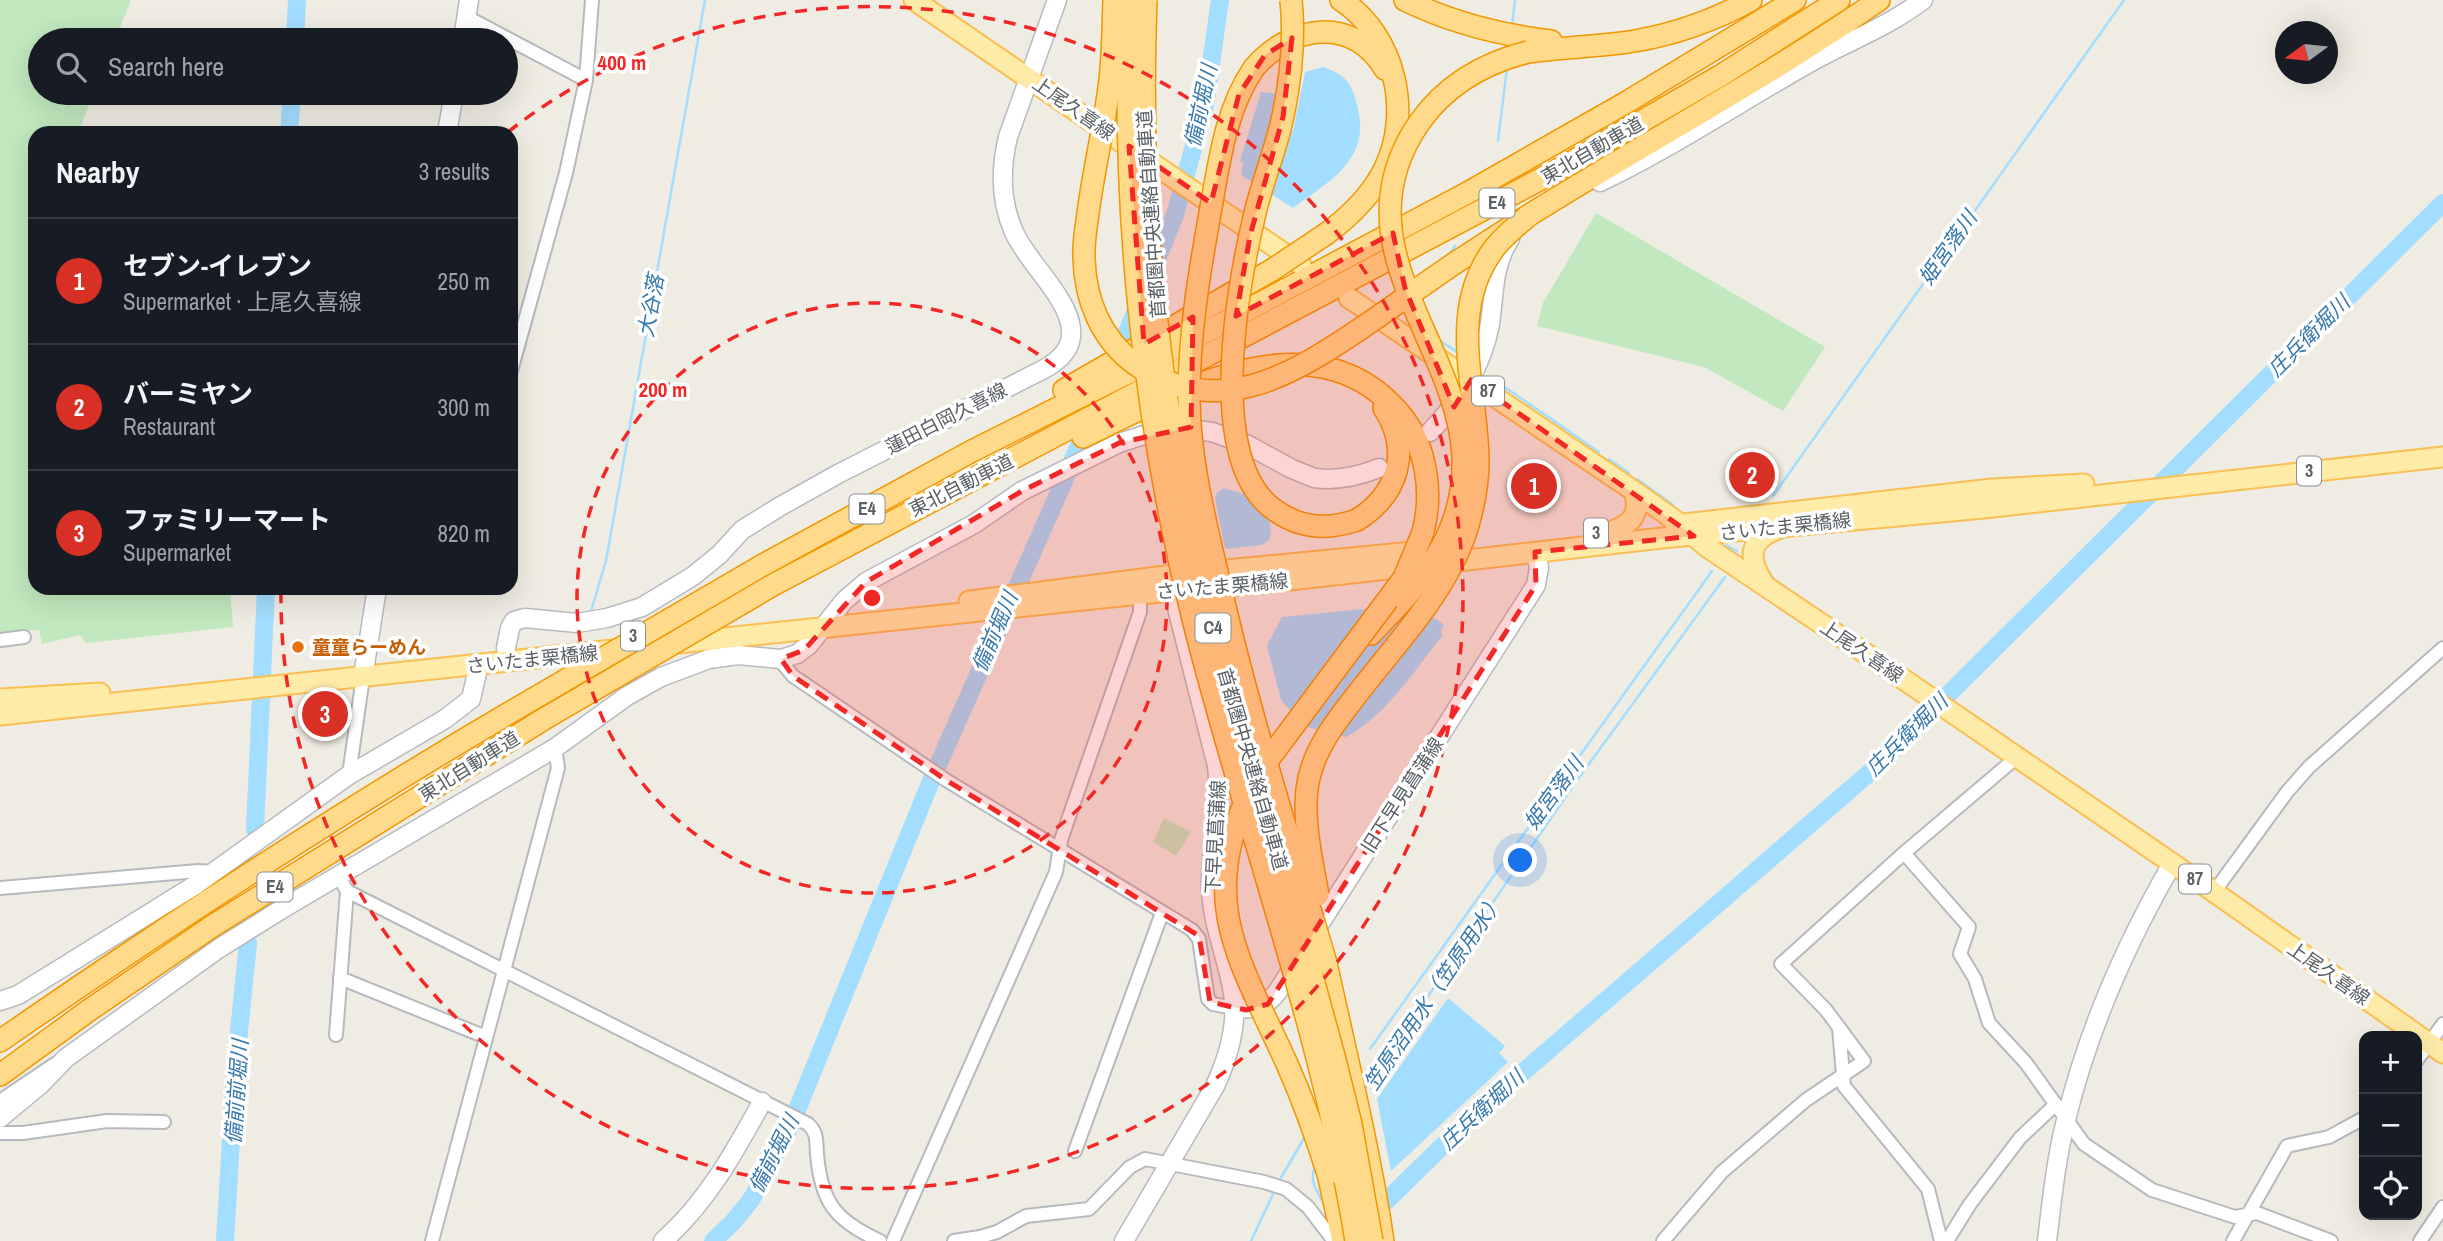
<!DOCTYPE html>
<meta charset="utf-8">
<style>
:root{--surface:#171b24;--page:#242831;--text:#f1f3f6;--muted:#9ea1a6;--line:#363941;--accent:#d93025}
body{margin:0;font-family:"Archivo Narrow","Noto Sans JP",sans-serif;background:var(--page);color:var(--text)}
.controls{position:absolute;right:21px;bottom:21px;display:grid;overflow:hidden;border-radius:14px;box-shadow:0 7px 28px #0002}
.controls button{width:63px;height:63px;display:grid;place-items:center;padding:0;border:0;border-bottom:2px solid var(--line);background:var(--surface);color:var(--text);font:35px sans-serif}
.compass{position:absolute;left:2275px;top:21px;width:63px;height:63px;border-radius:50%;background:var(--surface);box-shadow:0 7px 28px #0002;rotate:255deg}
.you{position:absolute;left:1521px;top:861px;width:24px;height:24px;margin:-18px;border:5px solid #fff;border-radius:50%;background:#1a73e8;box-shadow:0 0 0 10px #1a73e833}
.badge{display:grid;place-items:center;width:46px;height:46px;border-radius:50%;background:var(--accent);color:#fff;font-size:23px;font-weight:700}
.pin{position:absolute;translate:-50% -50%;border:4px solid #fff;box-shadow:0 2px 7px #0006}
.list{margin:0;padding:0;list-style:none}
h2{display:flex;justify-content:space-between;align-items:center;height:91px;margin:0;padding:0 28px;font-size:30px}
h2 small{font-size:23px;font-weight:400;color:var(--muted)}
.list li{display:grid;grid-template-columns:46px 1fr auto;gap:21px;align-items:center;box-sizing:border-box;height:126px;padding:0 28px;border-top:2px solid var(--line)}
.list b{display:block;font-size:26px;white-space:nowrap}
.list p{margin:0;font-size:23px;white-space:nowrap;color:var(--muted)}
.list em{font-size:23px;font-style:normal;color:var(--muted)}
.icon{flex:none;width:38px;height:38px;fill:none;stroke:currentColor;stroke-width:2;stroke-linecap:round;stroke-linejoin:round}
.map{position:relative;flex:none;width:2443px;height:1241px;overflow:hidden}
.search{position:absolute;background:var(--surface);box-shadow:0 7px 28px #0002;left:28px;top:28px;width:490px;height:77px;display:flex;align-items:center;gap:18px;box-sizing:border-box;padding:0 24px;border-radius:38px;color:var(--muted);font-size:26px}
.panel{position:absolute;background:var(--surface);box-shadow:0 7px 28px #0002;left:28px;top:126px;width:490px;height:469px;border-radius:21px}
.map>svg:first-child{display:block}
</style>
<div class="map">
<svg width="2443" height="1241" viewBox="0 0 2443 1241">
<rect width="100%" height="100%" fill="#efece3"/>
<g fill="#c1e8be">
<polygon points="0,0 131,0 115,40 40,40 40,93 94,93 78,133 35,133 35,588 230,588 233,627 86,643 80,635 42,644 39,630 0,632"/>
<polygon points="1596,213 1825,347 1783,411 1704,367 1537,326 1543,303"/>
<polygon points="1164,818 1191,832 1176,856 1153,842"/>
</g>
<g fill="#a3ddff">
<path d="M 1323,67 C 1346,75 1351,82 1357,105 C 1372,159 1331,180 1293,208 L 1241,175 L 1243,164 L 1240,161 L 1261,92 L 1282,94 L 1275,126 L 1293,131 L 1305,72 Z"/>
<path d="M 1224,488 C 1245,495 1260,495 1268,518 C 1271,527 1272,531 1269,540 L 1262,545 L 1225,549 L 1215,499 L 1217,493 Z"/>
<path d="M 1393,606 L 1436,619 L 1444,625 L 1441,629 L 1442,636 C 1413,672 1387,715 1346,737 L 1304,726 L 1281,700 L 1267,646 L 1282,617 Z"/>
<polygon points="1448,998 1505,1046 1499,1053 1508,1062 1391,1171 1377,1099"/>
</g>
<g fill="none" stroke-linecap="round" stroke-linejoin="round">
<g stroke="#a3ddff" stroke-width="2.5">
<polyline points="1512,27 1515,0"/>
<polyline points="1498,141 1507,68"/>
<polyline points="1448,256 1455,246"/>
<polyline points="1439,340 1460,354"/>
<polyline points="1493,379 1599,452"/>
<polyline points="1609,459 1629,473"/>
<polyline points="1637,479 1673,505"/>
<polyline points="1773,496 2124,0"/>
<polyline points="1726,545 1737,551"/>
<polyline points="591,611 606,561 705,0"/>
<polyline points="1370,1049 1712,571"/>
<polyline points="1364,1089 1578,779 1725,577"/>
<path d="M 1315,1166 C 1309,1181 1316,1190 1324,1204"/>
<polyline points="1279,1181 1306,1135"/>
<polyline points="1251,1241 1275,1190"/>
</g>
<g stroke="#a3ddff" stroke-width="18">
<polyline points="295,40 297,0"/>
<polyline points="289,133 292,93"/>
<polyline points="1152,272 1175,215 1205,105 1220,0"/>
<polyline points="255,829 266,588"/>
<polyline points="1371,1216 1478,1111 1868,774 2443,203"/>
<polyline points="225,1241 235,1071 248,943"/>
<polyline points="713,1241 733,1222 751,1200 790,1127 931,781 1061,488 1140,301"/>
</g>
<g stroke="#b6babe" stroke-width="16">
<g id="street">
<polyline points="467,17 586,80"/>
<polyline points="511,371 566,173 586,80 592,0"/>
<polyline points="0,640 24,637"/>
<polyline points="781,659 783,664 793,676 946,780 1192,930 1199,939 1208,999 1213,1004 1234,1008"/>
<polyline points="349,775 363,677"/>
<polyline points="1904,853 1969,927 1960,954 1975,979 1989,1023 2026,1063 2084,1144 2152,1190 2235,1217 2257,1213 2331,1241"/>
<path d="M 339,877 L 347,891 L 808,1124 C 818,1133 816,1142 817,1154 C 821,1203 836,1221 880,1241"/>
<polyline points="0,888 198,871 214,872"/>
<polyline points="2214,892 2287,792 2309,767 2443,648"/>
<polyline points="340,978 486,1037"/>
<polyline points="1839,1028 1844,1086 1928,1189 1941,1241"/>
<polyline points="336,1035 347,891"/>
<polyline points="2417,1060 2443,1024"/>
<polyline points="0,1101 55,1064"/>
<polyline points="0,1133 23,1133 107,1121 164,1122"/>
<polyline points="1075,1151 1162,913"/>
<polyline points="432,1241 558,768 555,748"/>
<polyline points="893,1241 1056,872 1061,840 1140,612 1140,594"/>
<polyline points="954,1241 980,1237 997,1232 1026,1216 1089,1209 1130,1167 1145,1159 1264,1182 1286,1189 1308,1207 1334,1241"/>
<polyline points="1663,1241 1722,1172 1806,1100 1864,1061 1826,1010 1781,964 1904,853 2017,757"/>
<polyline points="1947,1241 1970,1204 2020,1138 2056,1104"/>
<polyline points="2233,1241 2287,1146 2329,1137 2364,1118"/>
<polyline points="2420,1241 2443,1207"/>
</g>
</g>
<g stroke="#b7bbc0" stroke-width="21">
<g id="secondary">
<polyline points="463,40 469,0"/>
<polyline points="447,133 454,93"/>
<path d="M 1600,182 C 1673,147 1740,102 1811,62 C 1850,40 1886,28 1923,0"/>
<path d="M 1430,432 C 1460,401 1482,367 1490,324 C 1494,296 1493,263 1510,239"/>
<path d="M 506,648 L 510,628 L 514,621 L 525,618 L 577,623 L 607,618 L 642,607 L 693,576 L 719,555 L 742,530 L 779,507 L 838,474 L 1044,369 C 1113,332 1031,273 1014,232 C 1000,201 1000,170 1008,137 L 1057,0"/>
<polyline points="363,677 377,588"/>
<polyline points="1312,936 1536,585 1539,568 1536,552"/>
<polyline points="0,1001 18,995 197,884 349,775 445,719 471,699 479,664"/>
<path d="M 1234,1008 C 1274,1013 1278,989 1297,960"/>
<path d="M 0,1118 L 41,1084 L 66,1058 L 218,949 L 282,909 L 555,748 L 627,696 L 661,677 L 709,659 L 738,655 L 781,659 L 797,654 L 809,645 L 844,601 L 866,582 L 974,524 L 1022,491 L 1119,443 L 1160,430 L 1181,428 L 1212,432 L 1248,445 L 1290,468 L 1314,478 C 1337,481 1357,477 1379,468"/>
<path d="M 663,1241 C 707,1202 734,1153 762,1102"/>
<path d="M 1124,1241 L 1215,1086 C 1228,1058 1238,1024 1233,993 C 1227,955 1211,924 1211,884 C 1211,844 1222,806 1217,766 L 1175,600 L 1173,578"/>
<path d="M 2047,1241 C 2052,1200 2056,1159 2066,1120 C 2088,1029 2126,944 2172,864"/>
</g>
</g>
<g stroke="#f9bf52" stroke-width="23">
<g id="primary">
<polyline points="914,0 1301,265"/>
<polyline points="1349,298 1634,491 1680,524 1707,547 1868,655 2214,892 2443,1053"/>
<polyline points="1675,525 1992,489 2084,484"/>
<path d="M 1612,531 C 1633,524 1641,512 1634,491"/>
<path d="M 1764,584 C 1748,559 1747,540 1778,529"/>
<polyline points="969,601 1173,575 1454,548"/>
<polyline points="0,699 100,693"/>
<polyline points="0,715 1140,594 1272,582 1662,538 1984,508 2443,457"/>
</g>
</g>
<g stroke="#f29700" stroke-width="24">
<g id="highway">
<path d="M 1405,0 C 1452,23 1500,35 1551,41"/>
<path d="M 1528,52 C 1563,47 1599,47 1635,41 C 1675,34 1715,20 1751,0"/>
<path d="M 1254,68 C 1291,25 1352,15 1385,69"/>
<path d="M 1326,234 C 1349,217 1371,196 1384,170 C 1413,113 1395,35 1341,0"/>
<path d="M 1455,263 C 1485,244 1514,224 1544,206 C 1656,137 1771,75 1879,0"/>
<polyline points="1064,390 1272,270"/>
<path d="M 1083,437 C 1178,391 1316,312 1401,415 C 1427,447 1433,493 1423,532"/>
<path d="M 1357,520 C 1398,494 1412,451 1384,408"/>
<polyline points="761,566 972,451 1157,358 1469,192 1627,102 1795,0"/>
<polyline points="773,585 1556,171 1720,76 1839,0"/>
<polyline points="1371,634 1404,599"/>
<path d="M 1326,963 C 1346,1055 1369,1147 1383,1241"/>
<path d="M 0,1041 C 173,921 351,805 533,699"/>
<polyline points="0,1075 88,1011 214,925 544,719"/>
<polyline points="1328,1174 1343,1241"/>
</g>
</g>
<use href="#street" stroke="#fff" stroke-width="12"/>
<use href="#secondary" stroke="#fff" stroke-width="18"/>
<use href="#primary" stroke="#ffeba8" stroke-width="19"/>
<use href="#highway" stroke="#ffda8a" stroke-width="21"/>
<g stroke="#f29700" stroke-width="24" stroke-linecap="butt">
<g id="highway-bridge">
<path d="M 1114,0 C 1113,26 1113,53 1110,80 C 1105,122 1095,164 1089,206 C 1087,223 1083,241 1084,258 C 1085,300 1101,339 1135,364 C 1217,422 1292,375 1363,327 C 1394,306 1424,284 1455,263"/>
<path d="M 1130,0 C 1121,207 1143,418 1193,619 C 1245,827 1322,1029 1356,1241"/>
<path d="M 1146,0 C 1139,180 1154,362 1192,539 C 1217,659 1255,776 1289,894 C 1305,948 1319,1002 1334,1056 L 1351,1124 L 1372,1241"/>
<path d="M 1291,0 C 1295,39 1291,78 1283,116 C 1276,149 1263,180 1255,213 C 1238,285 1204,463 1276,511 C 1302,529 1328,530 1357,520"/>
<path d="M 1254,68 C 1225,110 1219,164 1210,213 C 1199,274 1189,335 1189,397 C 1189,460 1206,524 1220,585 C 1249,713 1289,837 1326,963"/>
<polyline points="1272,270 1326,234"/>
<path d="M 1404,599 C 1441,556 1465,516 1463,456 C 1457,341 1336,244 1419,123 C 1445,86 1484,63 1528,52"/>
<polyline points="533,699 761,566"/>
<polyline points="544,719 773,585"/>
<polyline points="1262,768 1404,578 1423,532"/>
<path d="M 1246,800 C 1197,906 1245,970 1287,1064 C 1303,1100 1316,1136 1328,1174"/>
<path d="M 1318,895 C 1312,861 1303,824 1307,789 C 1312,749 1338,719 1362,688 C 1401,638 1450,587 1468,525 C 1474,504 1478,484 1478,462 C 1478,389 1445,311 1496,246 C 1505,236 1516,226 1527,217"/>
</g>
</g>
<use href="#highway-bridge" stroke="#ffda8a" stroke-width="21"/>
</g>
<path fill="#f32826" fill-opacity="0.2" stroke="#f32826" stroke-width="5" stroke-dasharray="14 9" stroke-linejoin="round" d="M 1292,38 L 1283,117 L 1250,236 L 1236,316 L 1393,233 L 1405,288 L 1454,407 L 1471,380 L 1694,536 L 1535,552 L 1536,585 L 1268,1004 L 1246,1010 L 1210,1002 L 1199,936 L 946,780 L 793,676 L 781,659 L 804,650 L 866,582 L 1022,491 L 1119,443 L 1191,427 L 1193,317 L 1144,344 L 1129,146 L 1211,203 L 1239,94 L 1265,55 Z"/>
<g fill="none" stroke="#f32826" stroke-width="3.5" stroke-dasharray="12 9">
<circle cx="872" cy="598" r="295"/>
<path d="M508 132A591 591 0 1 1 281 593"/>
</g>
<circle fill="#e8710a" stroke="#fff" stroke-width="2.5" cx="298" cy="647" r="7"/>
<g text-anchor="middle" stroke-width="7" stroke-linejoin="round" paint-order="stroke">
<g fill="#fff" stroke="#8c9093" stroke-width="2">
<rect x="1479.5" y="188.5" width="35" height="29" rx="5"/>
<rect x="1472" y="376.5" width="32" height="29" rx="5"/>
<rect x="2297" y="456.5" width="24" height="29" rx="5"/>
<rect x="849.5" y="494.5" width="35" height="29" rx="5"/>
<rect x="1584" y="518.5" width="24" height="29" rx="5"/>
<rect x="1195.5" y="613.5" width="35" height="29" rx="5"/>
<rect x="621" y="621.5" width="24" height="29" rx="5"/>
<rect x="2179" y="864.5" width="32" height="29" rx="5"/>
<rect x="257.5" y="872.5" width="35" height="29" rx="5"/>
</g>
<g font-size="18" font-weight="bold" fill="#5b6065">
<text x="1497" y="209">E4</text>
<text x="1488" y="397">87</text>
<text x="2309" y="477">3</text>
<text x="867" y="515">E4</text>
<text x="1596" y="539">3</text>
<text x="1213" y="634">C4</text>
<text x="633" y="642">3</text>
<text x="2195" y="885">87</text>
<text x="275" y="893">E4</text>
</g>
<g font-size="19" fill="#5b6065" stroke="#fff">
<text transform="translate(1074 108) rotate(35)" y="7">上尾久喜線</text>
<text transform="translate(1592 150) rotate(-30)" y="7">東北自動車道</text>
<text transform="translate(1151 214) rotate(-94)" y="7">首都圏中央連絡自動車道</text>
<text transform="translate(946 418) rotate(-27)" y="7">蓮田白岡久喜線</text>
<text transform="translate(961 485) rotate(-27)" y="7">東北自動車道</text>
<text transform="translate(1785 526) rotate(-6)" y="7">さいたま栗橋線</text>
<text transform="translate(1222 586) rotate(-5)" y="7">さいたま栗橋線</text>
<text transform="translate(1862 651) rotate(34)" y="7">上尾久喜線</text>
<text transform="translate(532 659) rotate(-6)" y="7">さいたま栗橋線</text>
<text transform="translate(469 766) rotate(-32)" y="7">東北自動車道</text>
<text transform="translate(1253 769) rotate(74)" y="7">首都圏中央連絡自動車道</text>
<text transform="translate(1402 795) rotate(-57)" y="7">旧下早見菖蒲線</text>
<text transform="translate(1215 837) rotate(-87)" y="7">下早見菖蒲線</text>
<text transform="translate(2329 973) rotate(35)" y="7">上尾久喜線</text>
</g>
<g font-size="19" font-weight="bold" fill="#c56008" stroke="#fff" text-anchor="start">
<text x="312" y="654">童童らーめん</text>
</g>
<g font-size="21" font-style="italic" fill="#3879ae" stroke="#fff">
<text transform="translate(1201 106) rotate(-78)" y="7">備前堀川</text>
<text transform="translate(1948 248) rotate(-55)" y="7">姫宮落川</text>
<text transform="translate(651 306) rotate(-80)" y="7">大谷落</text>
<text transform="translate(2309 336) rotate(-45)" y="7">庄兵衛堀川</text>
<text transform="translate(995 632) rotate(-67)" y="7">備前堀川</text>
<text transform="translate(1907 735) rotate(-45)" y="7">庄兵衛堀川</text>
<text transform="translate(1554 793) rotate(-54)" y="7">姫宮落川</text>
<text transform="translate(1434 992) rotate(-56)" y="7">笠原沼用水（笠原用水）</text>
<text transform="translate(237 1092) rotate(-86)" y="7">備前前堀川</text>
<text transform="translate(1482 1110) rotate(-43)" y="7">庄兵衛堀川</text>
<text transform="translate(774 1154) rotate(-63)" y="7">備前堀川</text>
</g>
</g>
<circle cx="872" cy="598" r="10" fill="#f32826" stroke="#fff" stroke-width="3.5"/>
<g font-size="21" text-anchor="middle" font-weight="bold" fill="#f32826" stroke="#fff" stroke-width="7" stroke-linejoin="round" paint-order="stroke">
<text x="622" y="70">400 m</text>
<text x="663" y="397">200 m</text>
</g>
</svg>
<div class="controls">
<button>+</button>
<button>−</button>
<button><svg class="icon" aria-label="locate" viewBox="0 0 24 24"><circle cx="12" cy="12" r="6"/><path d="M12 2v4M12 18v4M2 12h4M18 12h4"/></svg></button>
</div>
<svg class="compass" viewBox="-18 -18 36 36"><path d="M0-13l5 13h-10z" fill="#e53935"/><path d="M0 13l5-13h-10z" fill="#9ea1a6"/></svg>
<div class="you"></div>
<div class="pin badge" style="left:1534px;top:486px">1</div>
<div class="pin badge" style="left:1752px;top:475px">2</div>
<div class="pin badge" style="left:325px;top:714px">3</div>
<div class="search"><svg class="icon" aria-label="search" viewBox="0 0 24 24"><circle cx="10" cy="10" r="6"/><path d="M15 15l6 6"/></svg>Search here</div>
<section class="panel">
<h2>Nearby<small>3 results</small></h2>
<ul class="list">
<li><span class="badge">1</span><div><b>セブン-イレブン</b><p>Supermarket · 上尾久喜線</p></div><em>250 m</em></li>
<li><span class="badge">2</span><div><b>バーミヤン</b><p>Restaurant</p></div><em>300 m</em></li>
<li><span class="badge">3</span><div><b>ファミリーマート</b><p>Supermarket</p></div><em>820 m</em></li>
</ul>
</section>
</div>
